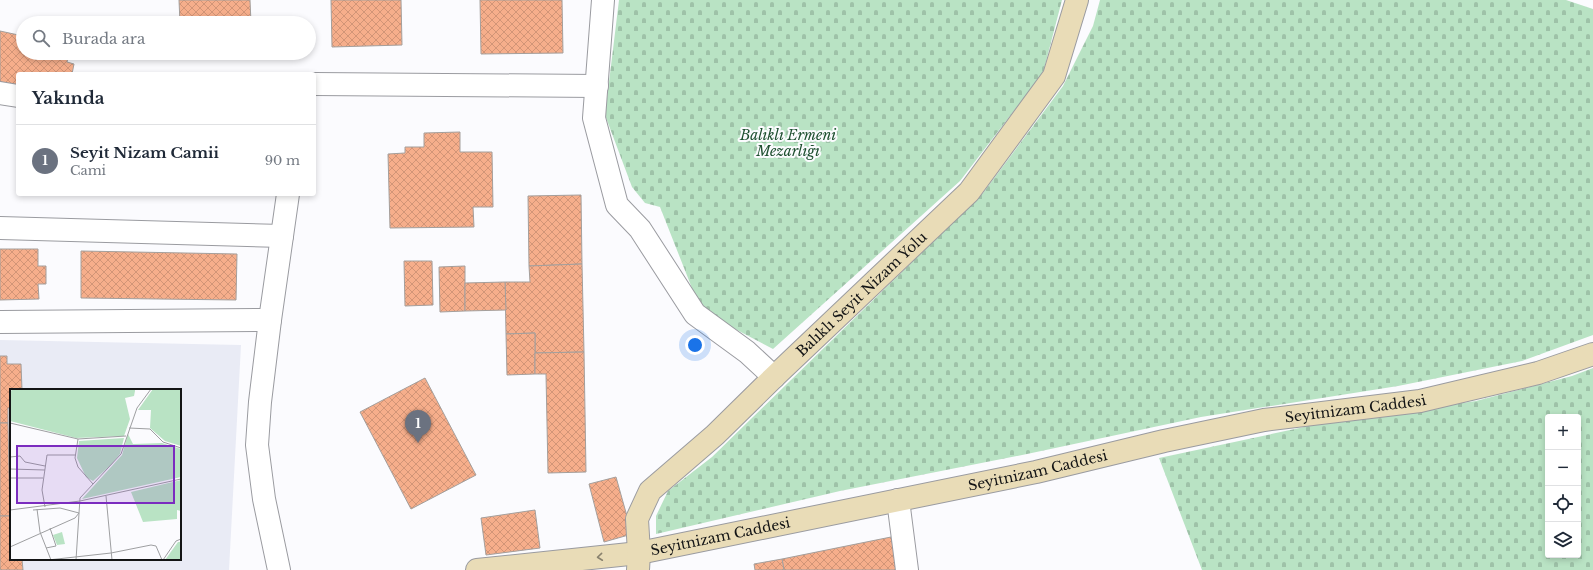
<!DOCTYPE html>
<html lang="tr">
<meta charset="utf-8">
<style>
:root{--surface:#fff;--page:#f2f2f3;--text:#1f2937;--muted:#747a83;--line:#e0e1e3;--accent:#db2777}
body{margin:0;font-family:"Libre Baskerville",serif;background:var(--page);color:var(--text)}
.controls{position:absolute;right:12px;bottom:12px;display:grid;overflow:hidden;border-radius:4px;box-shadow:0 2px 6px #0003}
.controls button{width:36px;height:36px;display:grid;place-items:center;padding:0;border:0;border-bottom:1px solid var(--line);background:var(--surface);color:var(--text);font:20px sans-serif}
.you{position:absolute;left:695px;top:345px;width:14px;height:14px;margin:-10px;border:3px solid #fff;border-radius:50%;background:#1a73e8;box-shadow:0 0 0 6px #1a73e833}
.badge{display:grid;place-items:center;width:26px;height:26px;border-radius:50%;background:var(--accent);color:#fff;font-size:13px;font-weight:700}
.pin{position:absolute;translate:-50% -33px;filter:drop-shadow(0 1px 2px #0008)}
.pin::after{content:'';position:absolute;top:21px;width:14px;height:12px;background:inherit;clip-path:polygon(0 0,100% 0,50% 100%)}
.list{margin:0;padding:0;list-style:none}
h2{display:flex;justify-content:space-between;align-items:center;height:52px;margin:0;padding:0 16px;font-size:17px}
h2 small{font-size:13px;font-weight:400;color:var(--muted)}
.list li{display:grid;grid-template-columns:26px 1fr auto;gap:12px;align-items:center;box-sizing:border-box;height:72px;padding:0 16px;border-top:1px solid var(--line)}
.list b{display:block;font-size:15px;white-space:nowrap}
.list p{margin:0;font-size:13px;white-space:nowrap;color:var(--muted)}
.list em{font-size:13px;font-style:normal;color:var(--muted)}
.icon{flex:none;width:22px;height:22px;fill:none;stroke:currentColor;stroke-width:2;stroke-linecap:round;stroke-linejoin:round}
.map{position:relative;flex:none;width:1593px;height:570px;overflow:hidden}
.search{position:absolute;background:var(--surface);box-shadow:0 2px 6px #0003;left:16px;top:16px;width:300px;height:44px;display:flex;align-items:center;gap:10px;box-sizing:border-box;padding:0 14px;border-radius:22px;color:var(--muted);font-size:15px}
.panel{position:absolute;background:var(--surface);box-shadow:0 2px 6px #0003;left:16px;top:72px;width:300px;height:124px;border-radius:4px}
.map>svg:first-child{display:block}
</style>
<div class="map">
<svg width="1593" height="570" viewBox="0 0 1593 570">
<defs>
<pattern id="cemetery-stones" width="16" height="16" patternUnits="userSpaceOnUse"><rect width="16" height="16" fill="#b9e3c4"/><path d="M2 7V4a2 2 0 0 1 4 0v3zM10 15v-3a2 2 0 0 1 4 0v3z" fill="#9ec2a8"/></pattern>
<pattern id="building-cross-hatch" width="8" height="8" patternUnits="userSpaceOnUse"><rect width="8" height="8" fill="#f6ae8b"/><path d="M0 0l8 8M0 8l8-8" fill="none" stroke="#d29577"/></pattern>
</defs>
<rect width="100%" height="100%" fill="#fbfbfe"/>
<path fill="#e9ebf5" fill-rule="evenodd" d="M 0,340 L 241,345 L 229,570 L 0,570 ZM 11,390 L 180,390 L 180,559 L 11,559 Z"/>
<g fill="url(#cemetery-stones)" fill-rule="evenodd">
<polygon points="619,0 1062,0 1043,73 960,181 773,349 701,311 660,207 645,203 632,187 605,115"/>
<polygon points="1100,0 1566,0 1593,9 1593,335 1522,361 1398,386 1201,417 1027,454 840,491 656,534 656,516 668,491 712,457 983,193 1063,86 1093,26"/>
<path d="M 1593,368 L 1593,570 L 1202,570 L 1159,458 L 1323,423 L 1476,401 L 1572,376 ZM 1548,417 L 1578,417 L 1578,555 L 1548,555 Z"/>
</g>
<g fill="url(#building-cross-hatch)" stroke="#a49f9c">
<polygon points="179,0 250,0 251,23 180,23"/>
<polygon points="331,0 401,0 402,45 332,47"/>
<polygon points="480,0 562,0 563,53 481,54"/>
<polygon points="0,31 23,36 23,53 69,53 67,62 74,64 72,74 18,74 18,87 0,83"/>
<polygon points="460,132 460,152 492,152 493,207 473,207 474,227 390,228 388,154 405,153 405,147 424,147 424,133"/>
<polygon points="581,195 582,264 529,266 528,196"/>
<polygon points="0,249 38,249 38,266 46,266 46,284 38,284 39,299 0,300"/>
<polygon points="81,251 237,254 236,300 81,298"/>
<polygon points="404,261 432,261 433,305 405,306"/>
<polygon points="582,264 584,352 535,353 535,333 506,334 505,282 530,282 529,266"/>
<polygon points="465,266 465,311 440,312 439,267"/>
<polygon points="505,282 506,310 465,311 465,283"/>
<polygon points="535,333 535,374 507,375 506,334"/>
<polygon points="584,352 586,472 548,473 546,374 535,374 535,353"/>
<polygon points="0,356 7,356 7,364 21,364 22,390 11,390 11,408 8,408 8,423 0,423"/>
<polygon points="425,378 476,475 411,509 360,412"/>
<polygon points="0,423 8,423 10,516 0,516"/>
<polygon points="616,477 632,534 604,542 589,484"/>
<polygon points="535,510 540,548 486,555 481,518"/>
<polygon points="0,516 10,516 11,559 22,559 23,570 0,570"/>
<polygon points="891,537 898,570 784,570 782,559"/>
<polygon points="782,559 784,570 755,570 754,564"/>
</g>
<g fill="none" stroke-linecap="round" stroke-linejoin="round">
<g stroke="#9a9ba0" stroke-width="24">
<g id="street">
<polyline points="603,0 594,118 617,205 640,229 695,314 747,352 774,377"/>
<polyline points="314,84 597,86"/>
<polyline points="0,93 18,96"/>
<polyline points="0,228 282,236"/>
<polyline points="0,322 270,320"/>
<polyline points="898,500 907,570"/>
<polyline points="279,570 264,499 257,445 260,402 270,320 288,194"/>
</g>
</g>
<g stroke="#9a9ba0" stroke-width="24">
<g id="secondary">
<path id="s1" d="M 477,570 L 639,553 L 1036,472 L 1164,441 L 1264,420 L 1420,401 L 1538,373 L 1593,354"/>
<path id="s2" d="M 638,570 L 639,553 L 637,519 L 650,491 L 715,435 L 774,377 L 969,192 L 1054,76 L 1077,0"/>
</g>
</g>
<use href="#street" stroke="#fff" stroke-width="22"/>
<use href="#secondary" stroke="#e9dcb7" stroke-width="22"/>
</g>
<defs><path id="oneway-chevron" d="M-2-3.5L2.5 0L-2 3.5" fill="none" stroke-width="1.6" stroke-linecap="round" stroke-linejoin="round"/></defs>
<use stroke="#89826e" href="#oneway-chevron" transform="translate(600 557) rotate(174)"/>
<g text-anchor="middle" stroke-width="4" stroke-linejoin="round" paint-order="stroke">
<g font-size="14" font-style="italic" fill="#1d4f2f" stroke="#fbfbfe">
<text x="788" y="140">Balıklı Ermeni<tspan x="788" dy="16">Mezarlığı</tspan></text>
</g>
<g font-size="14" fill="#131415" stroke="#fbfbfe">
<text dy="5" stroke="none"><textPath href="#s2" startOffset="371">Balıklı Seyit Nizam Yolu</textPath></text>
<text dy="5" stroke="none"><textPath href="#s1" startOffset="894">Seyitnizam Caddesi</textPath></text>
<text dy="5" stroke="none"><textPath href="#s1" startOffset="570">Seyitnizam Caddesi</textPath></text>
<text dy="5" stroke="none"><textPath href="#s1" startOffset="246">Seyitnizam Caddesi</textPath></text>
</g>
</g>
<g transform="translate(10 389)">
<rect width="171" height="171" fill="#fbfbfe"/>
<path d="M 168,153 L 171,153 L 171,170 L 155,171 Z" fill="#b9e3c4"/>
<path d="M 2,0 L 125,0 L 125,2 L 124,7 L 115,9 L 120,30 L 114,47 L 66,49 L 0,32 L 0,5 ZM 143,0 L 171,0 L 171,57 L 155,52 L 140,39 L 141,21 L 128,21 ZM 118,45 L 123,55 L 152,54 L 171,60 L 171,88 L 72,110 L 112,66 ZM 114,49 L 110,65 L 102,75 L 83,92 L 76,88 L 67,69 L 69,52 ZM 171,91 L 171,122 L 167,121 L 167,130 L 133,133 L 121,103 Z" fill="#b9e3c4"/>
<path d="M 52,143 L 55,155 L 47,156 L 43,146 Z" fill="#b9e3c4"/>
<path fill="none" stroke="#9e9fa1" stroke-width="1" d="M 0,34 L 68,50 L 116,47M 119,39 L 140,40 L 153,53 L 171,59M 68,50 L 65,69 L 68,78 L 83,95M 0,68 L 10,67 L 15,73 L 35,77M 0,80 L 35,81M 0,89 L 33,89M 96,107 L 102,171M 35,118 L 32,101 L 37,66 L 66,66M 27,120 L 30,143 L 41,171M 0,121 L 70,112 L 171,90M 23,121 L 50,119 L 69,124M 0,158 L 65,129 L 69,124M 36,159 L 46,157 L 40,139M 38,171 L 101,164 L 141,156 L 146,157 L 152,171M 66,171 L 70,109 L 111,65 L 127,19 L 141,0M 153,171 L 166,152 L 171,150"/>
<path fill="#7b2cbf" fill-opacity="0.15" stroke="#7b2cbf" stroke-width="2" d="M 7,57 L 164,57 L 164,114 L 7,114 Z"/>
<rect width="171" height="171" fill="none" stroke="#131415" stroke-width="2"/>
</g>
</svg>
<div class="controls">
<button>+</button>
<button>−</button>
<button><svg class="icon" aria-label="locate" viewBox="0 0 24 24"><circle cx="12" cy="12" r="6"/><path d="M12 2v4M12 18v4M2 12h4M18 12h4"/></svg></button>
<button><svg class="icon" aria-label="layers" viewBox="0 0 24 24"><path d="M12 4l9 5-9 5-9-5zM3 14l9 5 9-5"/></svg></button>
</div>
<div class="you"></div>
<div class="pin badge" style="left:418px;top:443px;background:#6b7280">1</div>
<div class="search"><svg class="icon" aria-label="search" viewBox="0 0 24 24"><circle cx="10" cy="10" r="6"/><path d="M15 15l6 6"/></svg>Burada ara</div>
<section class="panel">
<h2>Yakında<small></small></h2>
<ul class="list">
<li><span class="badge" style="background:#6b7280">1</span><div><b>Seyit Nizam Camii</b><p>Cami</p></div><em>90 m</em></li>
</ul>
</section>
</div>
